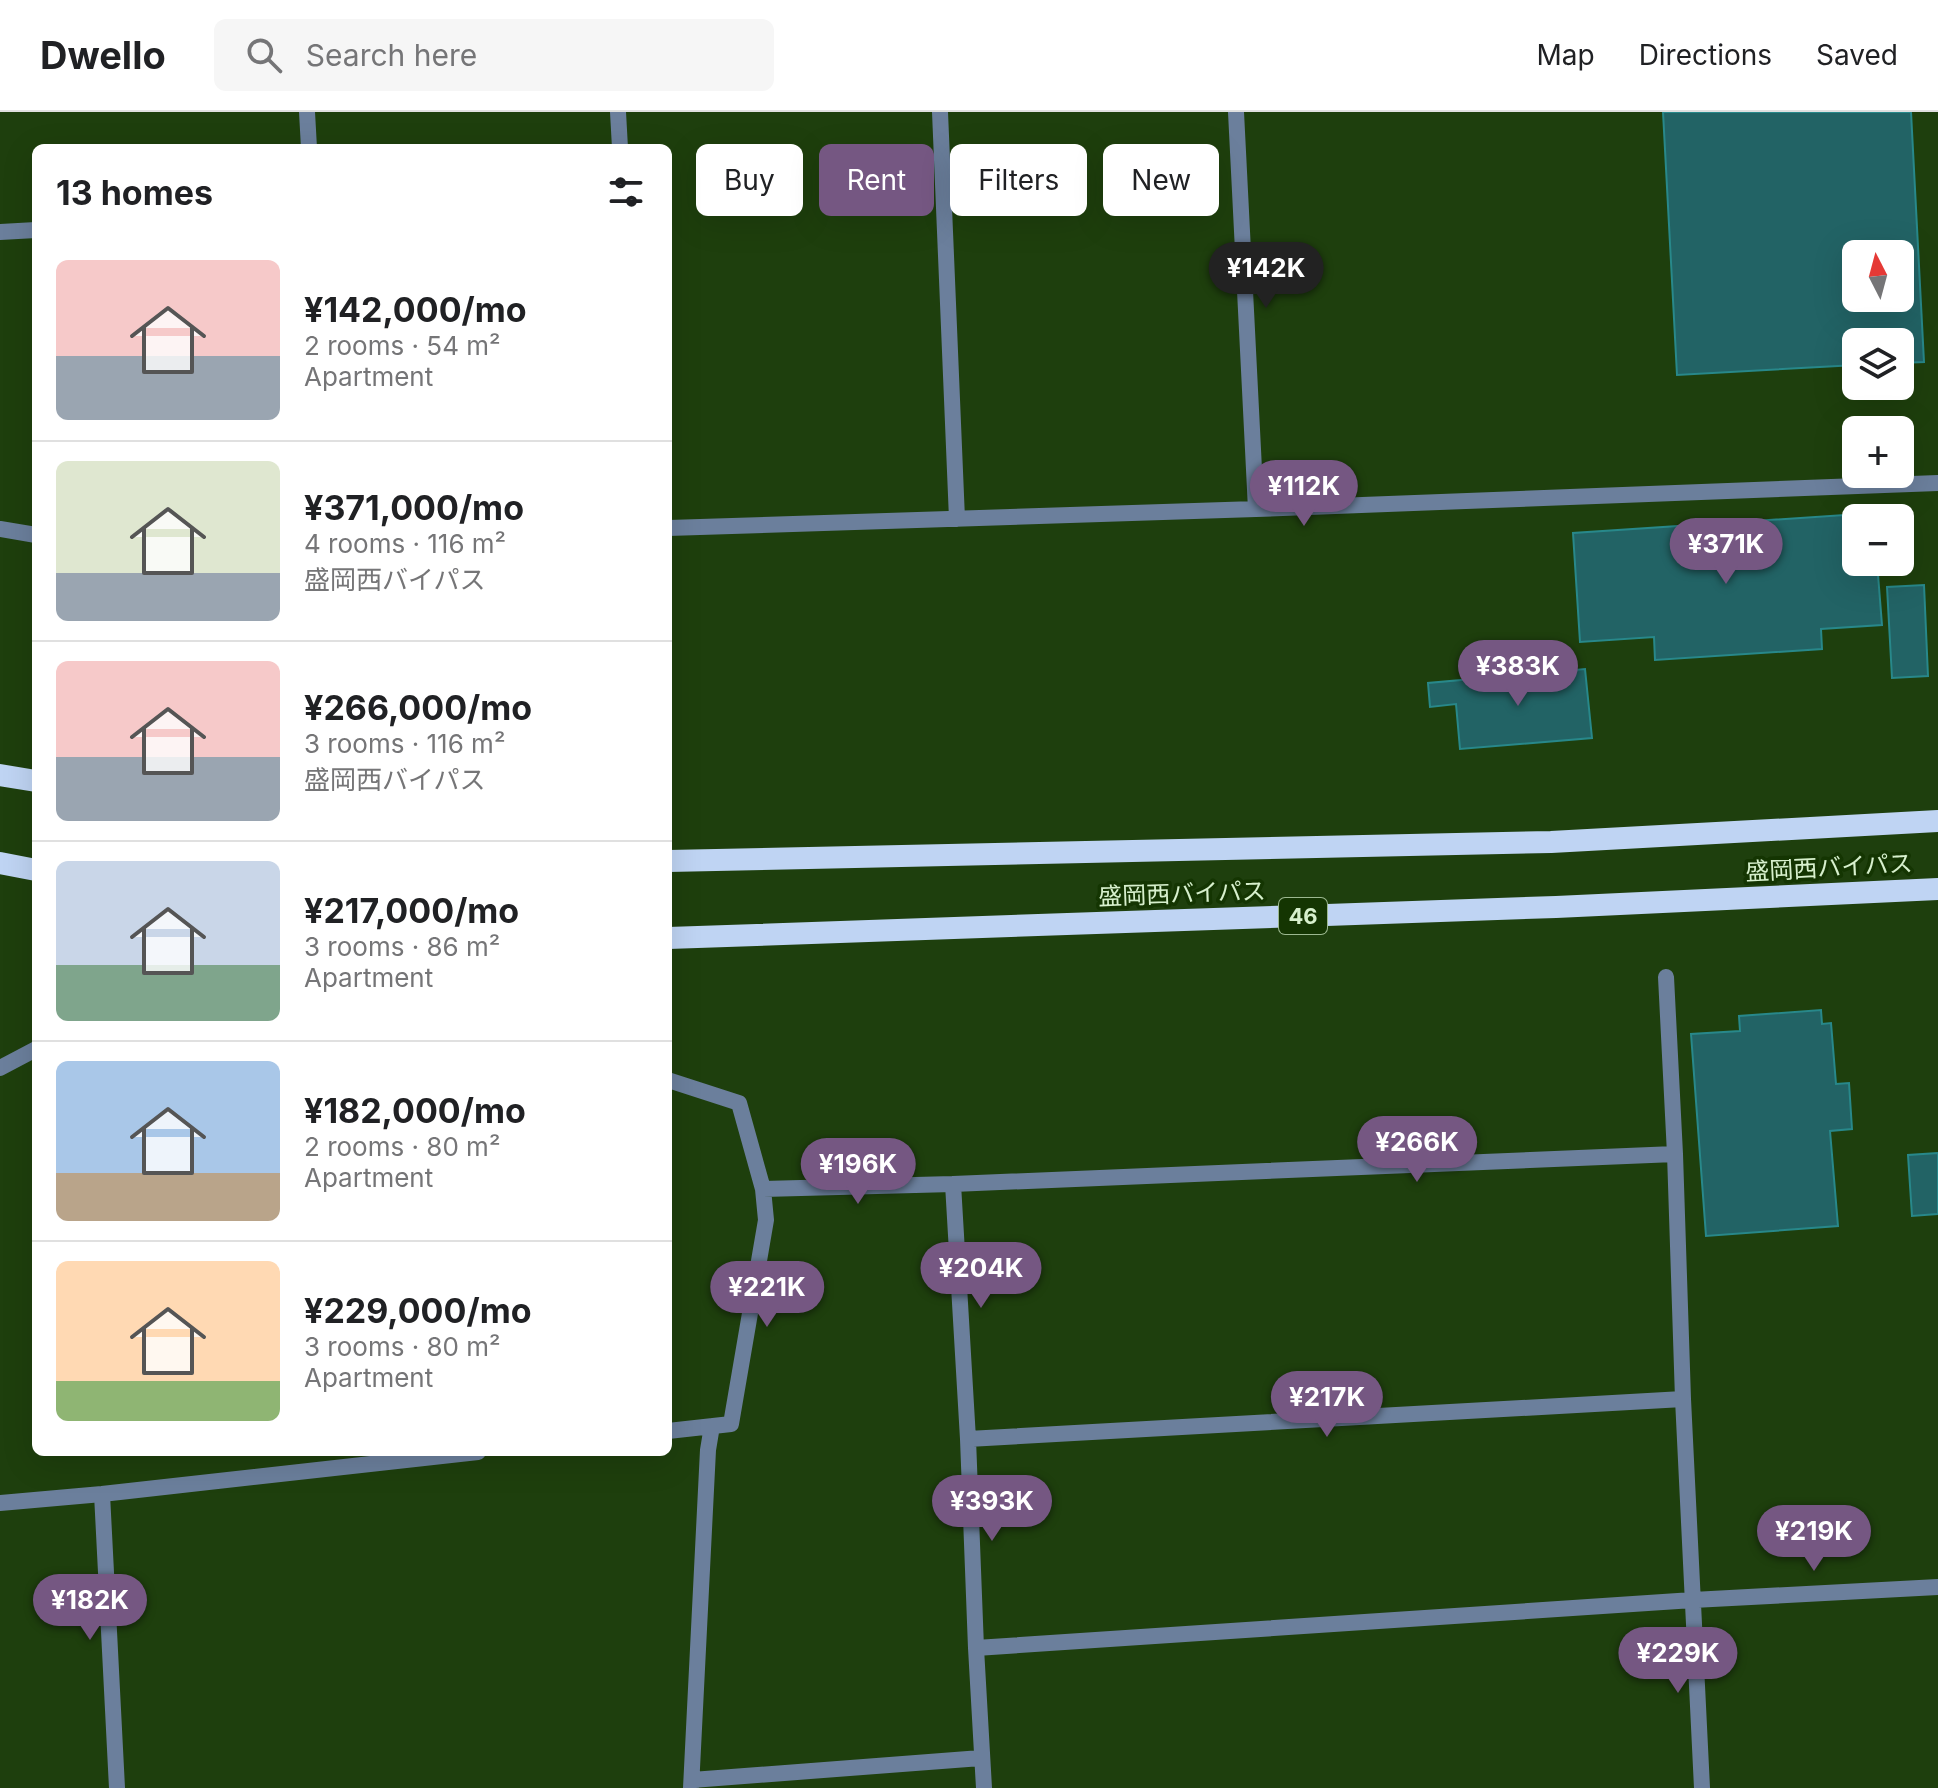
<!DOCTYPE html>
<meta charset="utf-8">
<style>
:root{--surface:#fff;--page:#f6f6f6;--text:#202124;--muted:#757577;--line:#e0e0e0;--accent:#755782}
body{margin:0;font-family:Inter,"Noto Sans JP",sans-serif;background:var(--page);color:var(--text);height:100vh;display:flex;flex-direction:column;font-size:30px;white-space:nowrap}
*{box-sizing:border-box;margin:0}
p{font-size:26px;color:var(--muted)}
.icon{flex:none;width:44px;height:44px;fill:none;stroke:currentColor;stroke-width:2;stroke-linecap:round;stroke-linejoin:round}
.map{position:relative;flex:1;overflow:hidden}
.panel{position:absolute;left:32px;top:32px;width:640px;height:1312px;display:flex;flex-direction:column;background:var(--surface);border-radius:12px;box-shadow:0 8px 32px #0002}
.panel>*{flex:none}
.guide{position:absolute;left:696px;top:32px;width:760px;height:72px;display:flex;gap:16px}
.needle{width:52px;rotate:354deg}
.buttons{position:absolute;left:1842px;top:128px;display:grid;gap:16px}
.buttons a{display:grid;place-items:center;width:72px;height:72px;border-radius:12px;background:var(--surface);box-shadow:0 8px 32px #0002;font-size:40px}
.price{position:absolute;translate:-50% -68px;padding:0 18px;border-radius:28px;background:var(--accent);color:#fff;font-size:26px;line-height:52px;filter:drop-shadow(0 2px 4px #0008)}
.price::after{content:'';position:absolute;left:50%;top:48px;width:24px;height:18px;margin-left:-12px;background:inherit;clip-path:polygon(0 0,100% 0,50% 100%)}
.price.selected{background:#222;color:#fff}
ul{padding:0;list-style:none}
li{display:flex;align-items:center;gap:24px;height:200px;padding:0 24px}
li+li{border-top:2px solid var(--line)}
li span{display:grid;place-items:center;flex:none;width:224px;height:160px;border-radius:12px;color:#555}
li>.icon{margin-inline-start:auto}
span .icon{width:96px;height:96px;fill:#fffc;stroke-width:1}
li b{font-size:34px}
h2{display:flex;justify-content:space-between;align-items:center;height:96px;padding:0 24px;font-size:34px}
.tag{padding:0 28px;border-radius:12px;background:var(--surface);box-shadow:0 8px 32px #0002;font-size:28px;line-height:72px}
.tag.selected{background:var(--accent);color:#fff}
header{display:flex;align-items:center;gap:48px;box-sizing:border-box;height:112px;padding:0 40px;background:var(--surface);border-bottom:2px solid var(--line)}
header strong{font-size:38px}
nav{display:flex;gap:44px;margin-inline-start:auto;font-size:28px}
.search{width:560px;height:72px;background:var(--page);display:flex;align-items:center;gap:20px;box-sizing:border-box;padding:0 28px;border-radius:12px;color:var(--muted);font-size:30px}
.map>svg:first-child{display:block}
.building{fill:#226365;stroke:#28888a;stroke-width:2;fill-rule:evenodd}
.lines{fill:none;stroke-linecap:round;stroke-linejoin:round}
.minor{stroke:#6b7f9c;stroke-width:16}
.tertiary{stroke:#6b7f9c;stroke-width:16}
.trunk{stroke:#bfd4f3;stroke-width:22}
.labels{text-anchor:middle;stroke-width:7;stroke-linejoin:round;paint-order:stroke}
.shield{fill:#143502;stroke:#9cb890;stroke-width:2}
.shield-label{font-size:22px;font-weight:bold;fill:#d7f0cd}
.street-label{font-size:24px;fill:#d7f0cd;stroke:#143502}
</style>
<header>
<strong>Dwello</strong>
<div class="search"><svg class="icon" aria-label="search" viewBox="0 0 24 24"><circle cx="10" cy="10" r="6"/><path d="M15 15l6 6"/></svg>Search here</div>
<nav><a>Map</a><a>Directions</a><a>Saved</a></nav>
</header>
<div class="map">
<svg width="1938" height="1676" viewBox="0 0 1938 1676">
<rect width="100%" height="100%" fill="#1e3f0d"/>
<path class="building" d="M1663 0H1911L1924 250 1900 251V230H1856V253L1677 263ZM1856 142H1900V186H1856Z
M1874 401V406H1856V450H1877L1882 513 1821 517 1822 537 1655 548 1654 525 1580 530 1573 421Z
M1924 473 1928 564 1892 566 1887 475Z
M1585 557 1592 626 1460 637 1456 592 1430 595 1428 571Z
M1821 898 1822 912 1831 911 1836 972 1849 971 1852 1017 1830 1019 1838 1114 1706 1124 1691 922 1740 919 1739 904Z
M1938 1041V1102L1912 1104 1908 1043Z"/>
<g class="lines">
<path class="minor" d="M307 0 309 36
M940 0 957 407
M1236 0 1256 397
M0 120 36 118
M668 416 1256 397 1938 371
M0 417 36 423
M1666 865 1675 1042
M668 968 739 991 763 1077 766 1108 731 1312 668 1319
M953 1072 968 1327 976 1536 984 1676
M763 1077 953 1072 1675 1042 1683 1287 1702 1676
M968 1327 1683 1287
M102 1382 117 1676
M0 1391 102 1382 478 1340
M976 1536 1693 1488 1938 1475
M692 1668 981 1646
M691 1676 708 1338 712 1314"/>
<path class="tertiary" d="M618 0 620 36
M0 956 36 937"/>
<path class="trunk" d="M0 663 36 669
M668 749 1551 730 1938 709
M0 751 36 758
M668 826 1556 795 1938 777"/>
</g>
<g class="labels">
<rect class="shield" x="1279" y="786" width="48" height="36" rx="6"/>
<g class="shield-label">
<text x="1303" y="812">46</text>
</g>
<g class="street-label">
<text transform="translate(1829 756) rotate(-3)" y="8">盛岡西バイパス</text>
<text transform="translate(1182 782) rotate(-2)" y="8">盛岡西バイパス</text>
</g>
</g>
</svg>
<div class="buttons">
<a><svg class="needle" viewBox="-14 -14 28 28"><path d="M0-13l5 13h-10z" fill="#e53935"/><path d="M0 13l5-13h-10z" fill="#757577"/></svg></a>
<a><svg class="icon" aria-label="layers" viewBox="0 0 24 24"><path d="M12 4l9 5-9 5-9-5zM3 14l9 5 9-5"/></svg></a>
<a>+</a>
<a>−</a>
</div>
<b class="price selected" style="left:1266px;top:198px">¥142K</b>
<b class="price" style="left:1304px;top:416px">¥112K</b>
<b class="price" style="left:1726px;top:474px">¥371K</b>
<b class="price" style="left:1518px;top:596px">¥383K</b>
<b class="price" style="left:1417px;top:1072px">¥266K</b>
<b class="price" style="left:858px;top:1094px">¥196K</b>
<b class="price" style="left:981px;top:1198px">¥204K</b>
<b class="price" style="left:767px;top:1217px">¥221K</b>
<b class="price" style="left:1327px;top:1327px">¥217K</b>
<b class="price" style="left:992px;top:1431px">¥393K</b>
<b class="price" style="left:1814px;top:1461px">¥219K</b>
<b class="price" style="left:90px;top:1530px">¥182K</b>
<b class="price" style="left:1678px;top:1583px">¥229K</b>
<div class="guide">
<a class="tag">Buy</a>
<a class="tag selected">Rent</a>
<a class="tag">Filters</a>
<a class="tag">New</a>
</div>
<section class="panel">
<h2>13 homes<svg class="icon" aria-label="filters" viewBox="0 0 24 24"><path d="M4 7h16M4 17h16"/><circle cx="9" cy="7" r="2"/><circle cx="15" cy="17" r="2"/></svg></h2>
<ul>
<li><span style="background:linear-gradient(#f6c9c9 60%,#9aa5b1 0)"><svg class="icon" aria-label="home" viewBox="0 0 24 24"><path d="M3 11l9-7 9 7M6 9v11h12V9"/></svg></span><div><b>¥142,000/mo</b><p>2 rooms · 54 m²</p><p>Apartment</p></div></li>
<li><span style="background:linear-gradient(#dfe7d0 70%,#9aa5b1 0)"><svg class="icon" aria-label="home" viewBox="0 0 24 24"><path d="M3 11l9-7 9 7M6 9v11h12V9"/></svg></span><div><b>¥371,000/mo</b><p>4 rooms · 116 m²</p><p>盛岡西バイパス</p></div></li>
<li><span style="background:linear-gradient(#f6c9c9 60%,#9aa5b1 0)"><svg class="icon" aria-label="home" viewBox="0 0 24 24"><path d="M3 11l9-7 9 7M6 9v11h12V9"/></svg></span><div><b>¥266,000/mo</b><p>3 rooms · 116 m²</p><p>盛岡西バイパス</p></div></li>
<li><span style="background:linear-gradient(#c9d6e8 65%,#7fa58c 0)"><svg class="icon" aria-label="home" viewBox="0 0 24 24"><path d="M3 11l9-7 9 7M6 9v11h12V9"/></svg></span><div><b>¥217,000/mo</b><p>3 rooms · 86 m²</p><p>Apartment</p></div></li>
<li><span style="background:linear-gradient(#a9c7e8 70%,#b9a48a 0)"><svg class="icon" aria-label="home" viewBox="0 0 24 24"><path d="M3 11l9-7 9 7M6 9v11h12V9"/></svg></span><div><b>¥182,000/mo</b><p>2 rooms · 80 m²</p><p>Apartment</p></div></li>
<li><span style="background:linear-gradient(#ffd9b3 75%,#8fb573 0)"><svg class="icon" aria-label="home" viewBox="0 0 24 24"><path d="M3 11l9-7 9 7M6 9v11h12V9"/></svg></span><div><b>¥229,000/mo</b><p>3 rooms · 80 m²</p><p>Apartment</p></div></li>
</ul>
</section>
</div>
